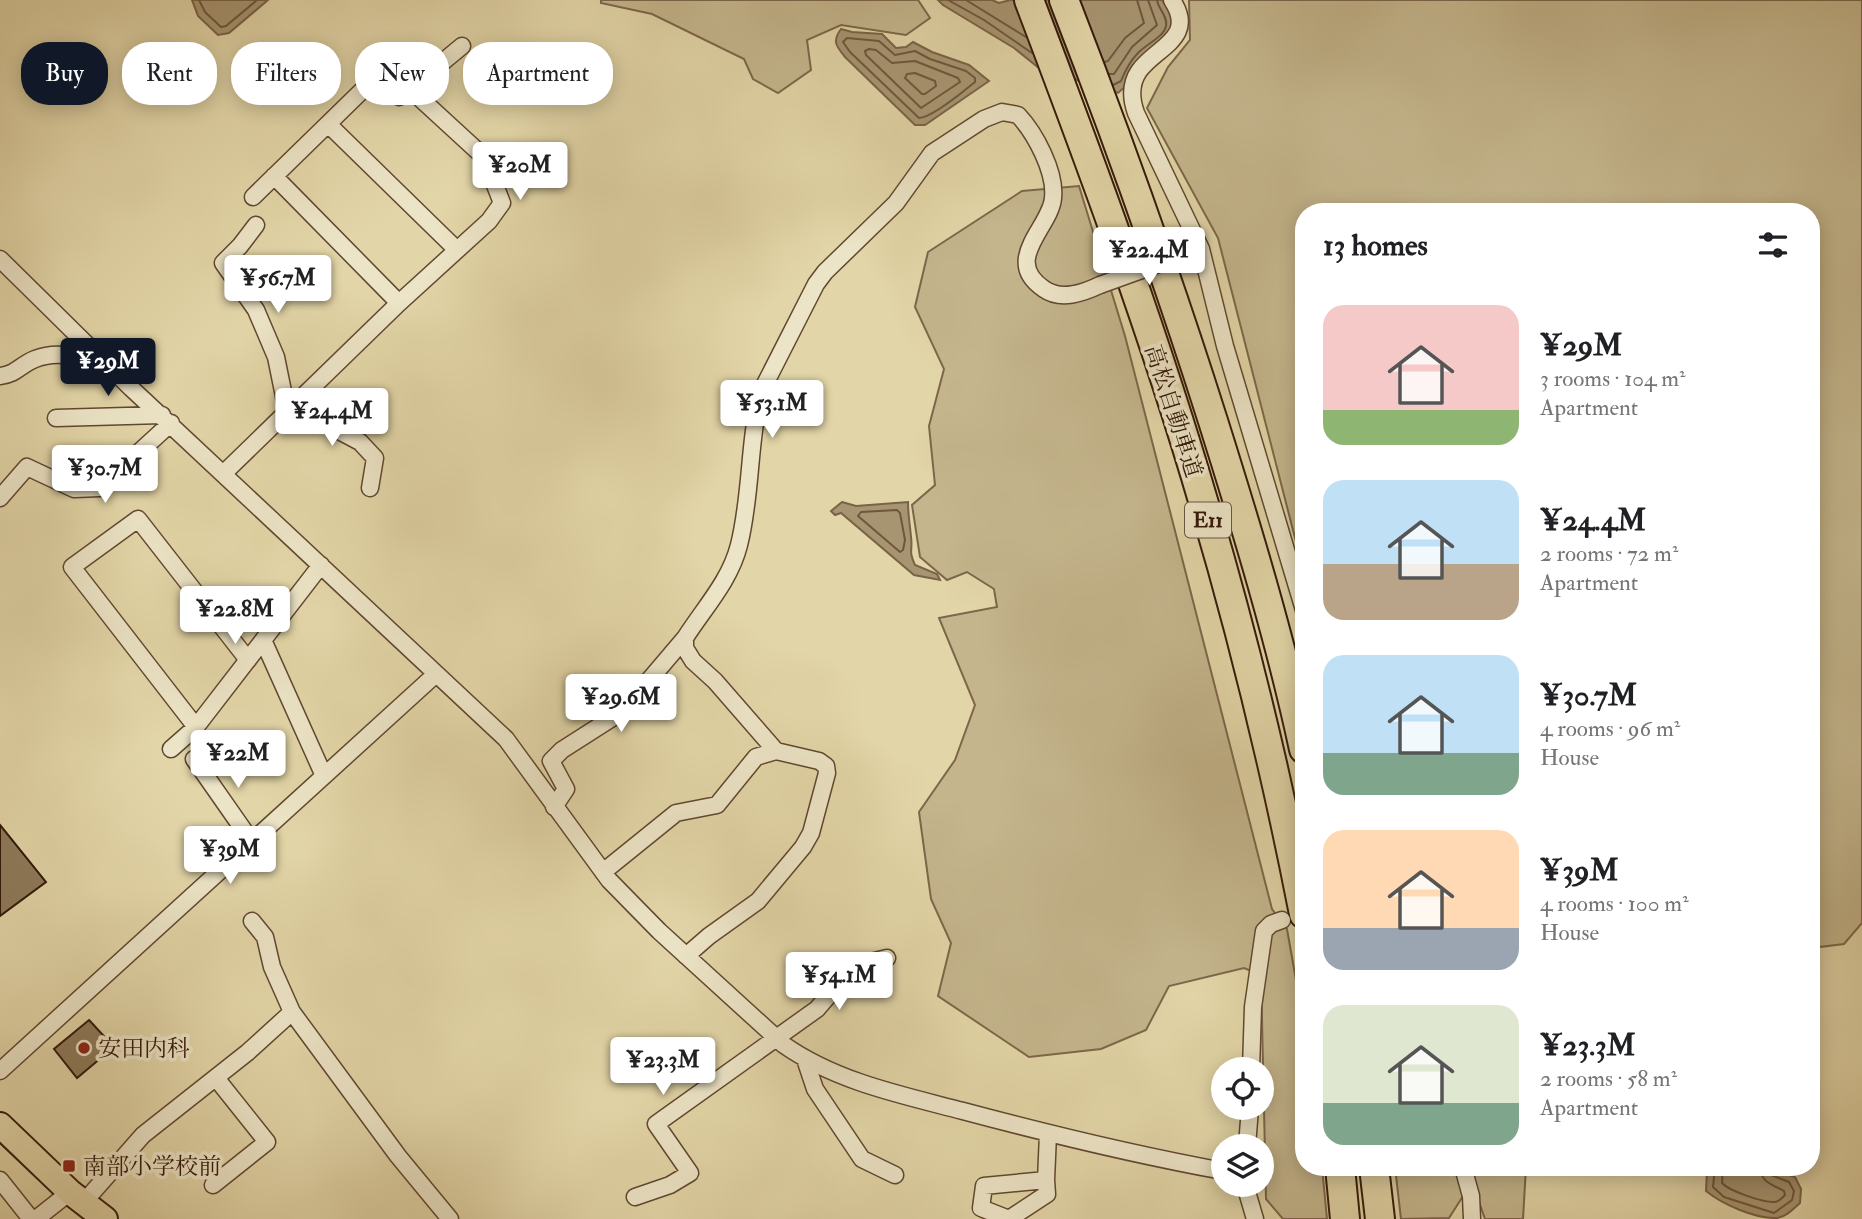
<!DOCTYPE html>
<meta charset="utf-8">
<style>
:root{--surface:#fff;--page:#f6f6f6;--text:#202124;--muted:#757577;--accent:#111827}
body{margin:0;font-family:"IM FELL Double Pica","Noto Serif JP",serif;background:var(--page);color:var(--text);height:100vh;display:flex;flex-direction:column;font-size:26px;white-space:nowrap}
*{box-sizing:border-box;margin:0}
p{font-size:23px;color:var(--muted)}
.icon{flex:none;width:38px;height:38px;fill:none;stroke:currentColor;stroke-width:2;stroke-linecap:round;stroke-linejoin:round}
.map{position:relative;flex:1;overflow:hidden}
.panel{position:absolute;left:1295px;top:203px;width:525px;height:973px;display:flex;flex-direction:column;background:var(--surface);border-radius:28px;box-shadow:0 4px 18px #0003}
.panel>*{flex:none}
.top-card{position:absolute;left:21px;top:42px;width:665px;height:63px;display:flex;gap:14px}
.fabs{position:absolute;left:1211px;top:1057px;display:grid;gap:14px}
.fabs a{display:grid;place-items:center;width:63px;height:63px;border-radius:50%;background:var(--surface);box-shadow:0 4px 18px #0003;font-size:35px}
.price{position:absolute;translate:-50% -60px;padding:0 16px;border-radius:7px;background:#fff;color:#222;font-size:23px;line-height:46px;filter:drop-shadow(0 2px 4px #0008)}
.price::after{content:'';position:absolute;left:50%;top:42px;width:21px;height:16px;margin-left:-10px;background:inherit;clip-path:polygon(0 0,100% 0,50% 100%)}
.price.current{background:var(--accent);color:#fff}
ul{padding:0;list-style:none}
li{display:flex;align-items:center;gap:21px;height:175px;padding:0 28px}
li span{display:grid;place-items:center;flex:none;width:196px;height:140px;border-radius:21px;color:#555}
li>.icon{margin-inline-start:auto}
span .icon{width:84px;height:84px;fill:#fffc;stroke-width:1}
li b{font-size:30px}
h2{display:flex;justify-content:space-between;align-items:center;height:84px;padding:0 28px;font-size:30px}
.chip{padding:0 24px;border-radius:28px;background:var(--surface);box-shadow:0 4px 18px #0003;font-size:24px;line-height:63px}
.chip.current{background:var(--accent);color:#fff}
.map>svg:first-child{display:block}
.green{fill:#c4b58c;stroke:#7c674a;stroke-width:2}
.water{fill:#a79571;stroke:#796347;stroke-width:2}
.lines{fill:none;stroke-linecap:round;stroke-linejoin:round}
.shore{stroke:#6e573d;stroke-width:2}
.building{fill:#8e7b5b;stroke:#341909;stroke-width:2}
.street-casing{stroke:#604830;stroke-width:19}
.primary-casing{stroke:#341909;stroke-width:28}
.highway-casing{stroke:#341909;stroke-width:32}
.street{stroke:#ece4c6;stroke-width:16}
.primary{stroke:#e2d5a7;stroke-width:24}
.highway{stroke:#e2d5a7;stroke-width:28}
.street-bridge-casing{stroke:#604830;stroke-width:19;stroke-linecap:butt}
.street-bridge{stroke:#ece4c6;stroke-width:16}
.poi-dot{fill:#8f2418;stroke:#ece4c6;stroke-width:2.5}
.labels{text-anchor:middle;stroke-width:7;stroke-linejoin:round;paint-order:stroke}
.shield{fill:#ece4c6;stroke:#6b5642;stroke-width:2}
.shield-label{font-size:21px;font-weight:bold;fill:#341909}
.street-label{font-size:23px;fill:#341909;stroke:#ece4c6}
.poi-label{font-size:23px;fill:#341909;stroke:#ece4c6;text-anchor:start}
</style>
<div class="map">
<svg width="1862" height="1219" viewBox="0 0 1862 1219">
<rect width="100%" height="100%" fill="#e2d5a7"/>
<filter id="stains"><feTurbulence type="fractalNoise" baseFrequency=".00286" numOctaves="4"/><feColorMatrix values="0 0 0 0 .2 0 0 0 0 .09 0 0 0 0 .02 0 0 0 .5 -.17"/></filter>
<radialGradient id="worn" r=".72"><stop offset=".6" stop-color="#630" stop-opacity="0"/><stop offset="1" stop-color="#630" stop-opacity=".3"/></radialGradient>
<path class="green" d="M601 0H918L930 18 906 35 841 25 807 40 811 70 778 93 753 79 744 59 652 14 601 3Z
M1189 0H1862V923L1844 944 1811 948V212H1304V573L1218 238 1147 108 1168 67 1190 40Z
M1079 186 1125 336 1272 909 1287 929 1304 1025V1167H1322L1327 1219H1283L1266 1199 1261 975 1244 968 1169 986 1146 1030 1101 1049 1029 1057 938 996 951 943 931 899 919 812 955 760 975 705 939 618 997 607 994 589 967 572 947 580 920 557 912 505 935 485 929 426 944 369 915 307 928 252 1022 191Z
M1395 1167H1526L1523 1219H1485L1472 1182 1449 1218 1401 1219Z"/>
<path class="water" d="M192 0H268L229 33 218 35 198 16Z
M938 0H992L999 3 1010 0H1162L1172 14 1174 28 1127 85 1118 93 1039 68 1014 48 943 5Z
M841 29 852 32 882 34 896 48 906 47 913 42 932 52 969 65 989 81 925 125H915L845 57C836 46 832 41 841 29Z
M842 502 856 506 908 502C908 515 910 525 911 537 913 551 908 550 915 565L937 574 940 580 914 575 841 513 835 515 831 511Z
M1710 1167H1766L1795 1177 1801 1189 1800 1203C1793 1209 1786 1217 1777 1218 1755 1219 1722 1204 1706 1191L1707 1171Z"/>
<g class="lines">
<path class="shore" d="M199 0 205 12 221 27 226 26 257 0
M948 0 984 20 1032 53
M966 0 1026 37
M847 38 879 41 895 55 915 51 930 59 966 71 975 78V82C964 91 932 118 919 118L850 52 843 42Z
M869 49 876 50 892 63 915 61 958 78 960 82 921 108 866 55 865 51Z
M1104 62 1108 61 1125 38 1144 23 1137 0
M915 73 935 81 936 86 925 94H922L905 78 907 74Z
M1109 74H1114L1132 47 1157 25 1148 0
M1113 85 1121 81C1125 71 1130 61 1138 53 1146 44 1164 37 1166 26 1168 16 1158 9 1157 0
M897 510 900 513 905 540 903 550 900 552 858 516 861 512Z
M1715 1167 1713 1187 1724 1197 1774 1213 1792 1200 1794 1191 1789 1182 1771 1175 1769 1167
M1723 1167 1722 1183C1729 1191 1764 1203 1775 1202 1780 1201 1782 1198 1785 1195L1784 1191C1772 1184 1761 1183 1760 1167"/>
</g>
<path class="building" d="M0 825 46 882 0 916Z
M89 1020 114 1047 77 1078 54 1049Z"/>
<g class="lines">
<defs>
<path id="street" d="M1172 0C1197 38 1156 47 1139 71 1130 84 1131 99 1136 113L1201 249 1225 346 1304 610
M410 89 462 46
M328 124 457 250
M274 176 399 303
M256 225 240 246 223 263 256 310 276 357 287 411 305 413 360 442 375 458 370 488
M0 259 131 388 506 739 609 880 659 931 784 1045C837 1082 902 1095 963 1111 1049 1134 1136 1155 1223 1171
M0 376C17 374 20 365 35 359 58 350 87 356 104 372
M56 418 162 415
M224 473 399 303 489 221 502 203 484 157 410 89 399 97 377 76 253 197
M0 498 27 467 74 489 100 488 171 423
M263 640 324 776
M196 727 72 567 138 519 248 660
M171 749 196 727 321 565
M194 759 252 842
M554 807 566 789 551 761 562 750 623 711 685 638
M603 872 676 813 717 805 756 757 776 751
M252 921 265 937 272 967 292 1012 398 1156 450 1219
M686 956 709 936 758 901 803 847 811 833 827 773 826 766 819 761 776 751 715 681 693 661 685 648V638C704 608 730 581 739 545 752 494 748 440 762 390L816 284 825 272 896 203 932 153 984 119 1002 112 1018 115C1035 133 1056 172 1053 198 1051 227 1001 260 1044 289 1061 301 1083 293 1100 285
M805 1059 815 1089 862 1159 895 1175
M1251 1069 1253 1007 1264 931 1271 924 1282 920
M0 1071 436 674
M1247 1146 1250 1108
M1463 1167 1471 1196 1472 1219
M0 1180 31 1219
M1046 1180 1047 1194 1009 1219 981 1208 984 1186 1046 1180 1048 1134
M213 1185 267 1142 216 1078
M1245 1185 1255 1219
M635 1197 670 1185 690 1173 656 1124 817 1009 847 974 863 964 887 958
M84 1202 143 1135 248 1052 292 1012
M36 1219 70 1192"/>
<path id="primary" d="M0 1125 70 1192 105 1219"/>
<path id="highway" d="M1029 0C1092 166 1154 333 1204 504 1244 639 1277 776 1304 914
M1064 0C1118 139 1168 279 1213 421 1247 529 1280 638 1304 749
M1340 1167 1345 1219
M1374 1167 1380 1219"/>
</defs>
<use href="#street" class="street-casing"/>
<use href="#primary" class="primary-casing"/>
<use href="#highway" class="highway-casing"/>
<use href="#street" class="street"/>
<use href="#primary" class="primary"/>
<use href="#highway" class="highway"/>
<defs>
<path id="street-bridge" d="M1100 285 1186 254"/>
</defs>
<use href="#street-bridge" class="street-bridge-casing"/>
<use href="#street-bridge" class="street-bridge"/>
</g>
<g class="poi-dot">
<circle cx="84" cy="1048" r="7"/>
<rect x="62" y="1159" width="14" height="14" rx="3.5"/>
</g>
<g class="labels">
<rect class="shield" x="1185" y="502.5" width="46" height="35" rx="5"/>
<g class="shield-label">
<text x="1208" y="527">E11</text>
</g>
<g class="street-label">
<text transform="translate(1174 411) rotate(72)" y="8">高松自動車道</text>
</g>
<g class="poi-label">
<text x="98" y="1056">安田内科</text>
<text x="83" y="1174">南部小学校前</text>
</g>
</g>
<rect width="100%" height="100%" filter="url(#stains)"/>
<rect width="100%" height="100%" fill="url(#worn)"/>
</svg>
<div class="fabs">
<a><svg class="icon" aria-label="locate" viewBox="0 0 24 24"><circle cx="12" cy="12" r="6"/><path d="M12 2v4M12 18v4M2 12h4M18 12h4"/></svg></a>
<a><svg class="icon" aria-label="layers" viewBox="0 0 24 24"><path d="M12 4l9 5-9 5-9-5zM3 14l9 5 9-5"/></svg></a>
</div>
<b class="price" style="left:520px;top:202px">¥20M</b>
<b class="price" style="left:1149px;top:287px">¥22.4M</b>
<b class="price" style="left:278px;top:315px">¥56.7M</b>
<b class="price current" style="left:108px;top:398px">¥29M</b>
<b class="price" style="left:772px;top:440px">¥53.1M</b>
<b class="price" style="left:332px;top:448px">¥24.4M</b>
<b class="price" style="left:105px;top:505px">¥30.7M</b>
<b class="price" style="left:235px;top:646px">¥22.8M</b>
<b class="price" style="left:621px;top:734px">¥29.6M</b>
<b class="price" style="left:238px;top:790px">¥22M</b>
<b class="price" style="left:230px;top:886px">¥39M</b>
<b class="price" style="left:839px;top:1012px">¥54.1M</b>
<b class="price" style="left:663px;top:1097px">¥23.3M</b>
<div class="top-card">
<a class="chip current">Buy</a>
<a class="chip">Rent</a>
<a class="chip">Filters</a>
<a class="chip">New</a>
<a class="chip">Apartment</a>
</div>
<section class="panel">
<h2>13 homes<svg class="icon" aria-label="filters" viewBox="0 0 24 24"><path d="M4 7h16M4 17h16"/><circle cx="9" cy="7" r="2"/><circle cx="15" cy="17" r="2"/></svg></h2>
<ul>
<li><span style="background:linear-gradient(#f6c9c9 75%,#8fb573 0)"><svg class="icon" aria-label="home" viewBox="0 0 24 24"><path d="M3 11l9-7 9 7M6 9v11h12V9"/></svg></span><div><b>¥29M</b><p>3 rooms · 104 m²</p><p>Apartment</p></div></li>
<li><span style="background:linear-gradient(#bfe0f5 60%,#b9a48a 0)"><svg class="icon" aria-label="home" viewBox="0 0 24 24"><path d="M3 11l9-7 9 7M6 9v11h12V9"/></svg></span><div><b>¥24.4M</b><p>2 rooms · 72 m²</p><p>Apartment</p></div></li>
<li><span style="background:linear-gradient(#bfe0f5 70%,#7fa58c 0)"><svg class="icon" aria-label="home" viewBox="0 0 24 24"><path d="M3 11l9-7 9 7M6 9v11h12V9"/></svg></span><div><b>¥30.7M</b><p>4 rooms · 96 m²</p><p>House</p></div></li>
<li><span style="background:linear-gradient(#ffd9b3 70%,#9aa5b1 0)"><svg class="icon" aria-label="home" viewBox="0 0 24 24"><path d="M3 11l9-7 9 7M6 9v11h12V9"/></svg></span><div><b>¥39M</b><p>4 rooms · 100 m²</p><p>House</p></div></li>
<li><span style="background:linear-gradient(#dfe7d0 70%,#7fa58c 0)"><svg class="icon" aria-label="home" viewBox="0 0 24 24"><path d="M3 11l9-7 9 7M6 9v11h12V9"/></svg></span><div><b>¥23.3M</b><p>2 rooms · 58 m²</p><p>Apartment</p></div></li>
</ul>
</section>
</div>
